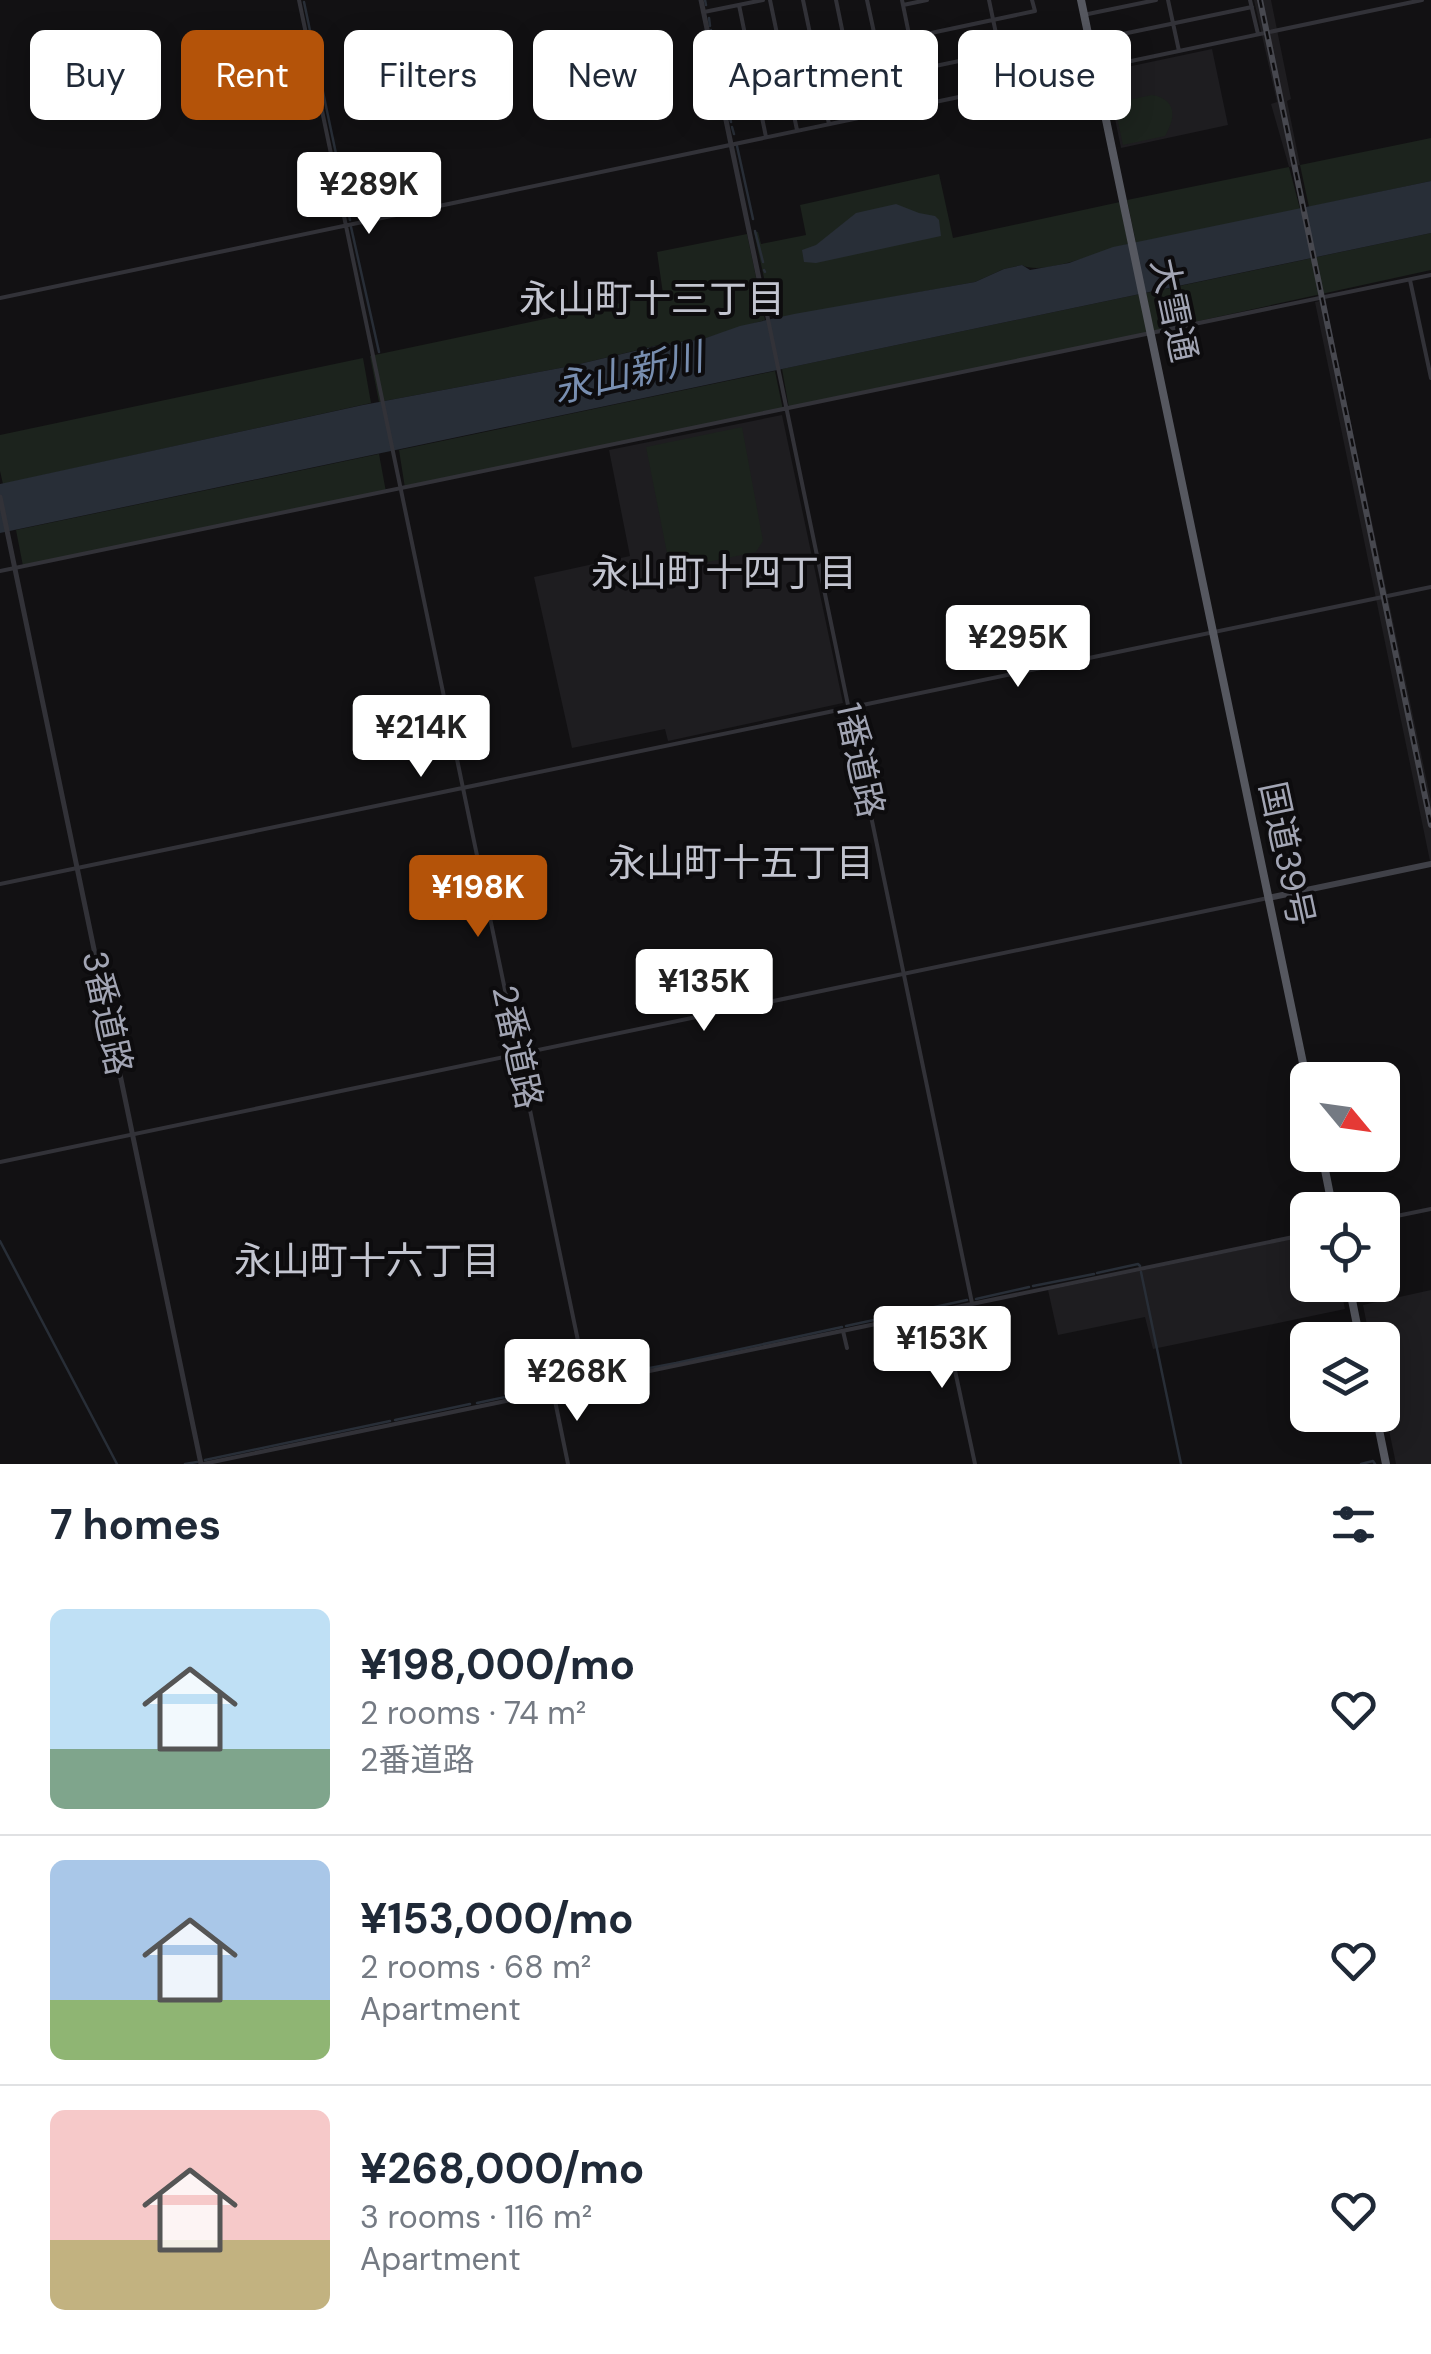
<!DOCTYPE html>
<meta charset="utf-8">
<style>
:root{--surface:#fff;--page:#f2f2f3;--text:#1f2937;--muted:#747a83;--line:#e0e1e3;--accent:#b45309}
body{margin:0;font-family:"DM Sans","Noto Sans JP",sans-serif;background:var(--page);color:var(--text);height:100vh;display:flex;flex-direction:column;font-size:38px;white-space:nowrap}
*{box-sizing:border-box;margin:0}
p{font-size:32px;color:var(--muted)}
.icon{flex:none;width:55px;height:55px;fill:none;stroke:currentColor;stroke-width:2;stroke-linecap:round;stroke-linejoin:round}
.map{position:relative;height:1464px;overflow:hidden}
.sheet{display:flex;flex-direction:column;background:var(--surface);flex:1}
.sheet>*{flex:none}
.banner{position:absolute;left:30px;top:30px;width:1372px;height:90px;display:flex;gap:20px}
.needle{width:65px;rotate:119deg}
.buttons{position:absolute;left:1290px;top:1062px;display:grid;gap:20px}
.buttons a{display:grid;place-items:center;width:110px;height:110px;border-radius:15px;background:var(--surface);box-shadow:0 5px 25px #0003;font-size:50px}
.price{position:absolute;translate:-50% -85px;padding:0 22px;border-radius:10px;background:#fff;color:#222;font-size:32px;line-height:65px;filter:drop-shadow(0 2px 5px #0008)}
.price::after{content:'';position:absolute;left:50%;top:60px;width:30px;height:22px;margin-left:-15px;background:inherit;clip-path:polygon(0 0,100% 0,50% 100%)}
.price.active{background:var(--accent);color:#fff}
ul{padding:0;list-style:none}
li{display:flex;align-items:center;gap:30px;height:250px;padding:0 50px}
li+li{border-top:2px solid var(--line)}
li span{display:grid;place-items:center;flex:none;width:280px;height:200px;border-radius:15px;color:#555}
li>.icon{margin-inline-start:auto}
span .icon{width:120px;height:120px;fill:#fffc;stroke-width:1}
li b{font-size:42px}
h2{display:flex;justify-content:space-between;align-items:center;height:120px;padding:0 50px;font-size:42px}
.chip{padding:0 35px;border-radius:15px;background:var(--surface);box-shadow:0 5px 25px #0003;font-size:35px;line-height:90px}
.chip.active{background:var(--accent);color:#fff}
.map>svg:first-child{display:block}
.built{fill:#1e1d20}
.green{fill:#1c231d}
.water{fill:#282e37}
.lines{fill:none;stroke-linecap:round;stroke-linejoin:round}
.stream{stroke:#282e37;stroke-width:2.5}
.minor{stroke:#323238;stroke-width:4}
.tertiary{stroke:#323238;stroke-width:5}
.secondary{stroke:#404148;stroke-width:6}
.trunk{stroke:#565860;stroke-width:8}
.rail-casing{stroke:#47484f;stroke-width:6}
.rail{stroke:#0d0c0e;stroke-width:2.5;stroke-dasharray:8;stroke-linecap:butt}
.labels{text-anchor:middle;stroke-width:8;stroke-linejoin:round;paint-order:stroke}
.street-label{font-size:35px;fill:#a2a5b4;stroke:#0d0c0e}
.neighbourhood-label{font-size:38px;fill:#c3c5d0;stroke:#0d0c0e}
.water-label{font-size:38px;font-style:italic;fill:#788eb0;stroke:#0d0c0e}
</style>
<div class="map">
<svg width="1431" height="1464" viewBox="0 0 1431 1464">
<rect width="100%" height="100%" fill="#121113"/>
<path class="built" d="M1254 0H1271L1291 99 1287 101 1300 165 1289 167 1271 104 1277 102Z
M1212 49 1228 125 1121 148 1106 75 1108 71Z
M1325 300 1431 801V866L1315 302Z
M782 415 843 703 668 741 665 729 572 748 534 577 630 556 609 450Z
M1307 1236 1308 1285H1340L1345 1309 1153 1349 1145 1317 1058 1335 1048 1290Z
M1431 1290V1464H1396L1383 1401 1382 1340H1370L1363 1305Z"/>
<path class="green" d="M1152 95C1177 99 1176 118 1165 136L1123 145 1114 103Z
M1431 138V181L1309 207 1300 165Z
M1289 167 1300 209 1136 243 1127 200Z
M939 174 953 238 1120 202 1128 244C1103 250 1043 277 1022 265L1004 269 975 282 773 319 754 232H758L761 244 806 235 800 205Z
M1431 233V270L1153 331 1146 293Z
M747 234 765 320 703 339 659 345 571 366 379 402 370 356 663 294 657 252Z
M1140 294 1147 333 789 408 782 369Z
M363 358 371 403 3 484 0 471V435Z
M775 371 783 410 405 488 399 450Z
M742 427 763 541 756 552 679 568 678 566 670 568 646 447Z
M379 454 386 492 23 566 16 530Z"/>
<path class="water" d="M1431 181V233L0 533V484L363 405 571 366 660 345 703 339 740 326 794 314 975 282 1004 269 1022 265 1030 270 1069 263 1113 247Z
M896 204 919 213 935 216 939 220 941 236 816 263 804 262 802 250 816 245 856 213Z"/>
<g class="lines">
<path class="stream" d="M705 0 706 5
M304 2 350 220
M709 18 710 26
M711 30 713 39
M714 43 716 54
M717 59 718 62
M719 67 720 72
M723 83 725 93
M726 98 728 105
M729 112 731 122
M732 127 734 134
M737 146 753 219
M351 227 379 352
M755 231 763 262
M764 270 765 272
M0 1241 117 1464
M1141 1272 1181 1464
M1097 1273 1138 1264 1140 1266
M1033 1286 1094 1274
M976 1299 1029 1287
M846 1326 967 1300
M592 1379 676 1363 842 1327
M477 1403 582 1381
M395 1420 470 1404
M205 1460 390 1421
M185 1464 197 1462
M1361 1464 1373 1461 1375 1464"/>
<path class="minor" d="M299 0 587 1384
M770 0 797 130
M803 0 829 124
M836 0 860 117
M867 0 891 111
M902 0 923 103
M989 0 1007 86
M1168 0 1179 51
M1250 0 1258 34
M739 5 766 137
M903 5 927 0
M704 12 763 0
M1088 14 1156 0
M1089 41 1252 7
M916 70 1050 42 1058 75
M718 78 1035 11 1032 0
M1410 280 1431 378
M0 298 1422 0
M764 300 972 1303
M0 571 1431 275
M0 884 1431 587
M0 1162 1268 898
M1382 1219 1431 1209
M942 1310 975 1464
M843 1331 847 1348
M553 1391 568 1464
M203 1464 1308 1234"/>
<path class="tertiary" d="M701 0 763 298
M0 497 201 1464"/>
<path class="secondary" d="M1268 898 1431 864"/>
<path class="trunk" d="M1081 0 1308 1087
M1322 1155 1333 1210
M1349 1285 1360 1340
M1376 1415 1386 1464"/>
<defs>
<path id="rail" d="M1260 0C1317 275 1375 550 1431 825"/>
</defs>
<use href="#rail" class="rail-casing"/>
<use href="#rail" class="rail"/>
</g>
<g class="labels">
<g class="street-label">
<text transform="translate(1174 310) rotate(78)" y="12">大雪通</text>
<text transform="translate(860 760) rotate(78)" y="12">1番道路</text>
<text transform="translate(1287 854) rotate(78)" y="12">国道39号</text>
<text transform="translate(107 1013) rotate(78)" y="12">3番道路</text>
<text transform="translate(517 1047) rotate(78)" y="12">2番道路</text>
</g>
<g class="neighbourhood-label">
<text x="652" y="312">永山町十三丁目</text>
<text x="724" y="586">永山町十四丁目</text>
<text x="741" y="876">永山町十五丁目</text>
<text x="367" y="1274">永山町十六丁目</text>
</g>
<g class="water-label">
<text transform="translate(628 373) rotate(-13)" y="13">永山新川</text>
</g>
</g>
</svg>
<div class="buttons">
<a><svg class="needle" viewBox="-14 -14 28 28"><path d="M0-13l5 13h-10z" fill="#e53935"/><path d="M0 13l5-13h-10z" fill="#747a83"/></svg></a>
<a><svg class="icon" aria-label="locate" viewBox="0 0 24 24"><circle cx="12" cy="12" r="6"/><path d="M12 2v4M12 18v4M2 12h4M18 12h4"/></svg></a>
<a><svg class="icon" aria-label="layers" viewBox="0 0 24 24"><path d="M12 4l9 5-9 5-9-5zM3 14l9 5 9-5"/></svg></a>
</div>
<b class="price" style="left:369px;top:237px">¥289K</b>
<b class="price" style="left:1018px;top:690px">¥295K</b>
<b class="price" style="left:421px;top:780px">¥214K</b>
<b class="price active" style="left:478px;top:940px">¥198K</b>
<b class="price" style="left:704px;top:1034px">¥135K</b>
<b class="price" style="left:942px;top:1391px">¥153K</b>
<b class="price" style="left:577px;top:1424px">¥268K</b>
<div class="banner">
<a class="chip">Buy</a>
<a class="chip active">Rent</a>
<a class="chip">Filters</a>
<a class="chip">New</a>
<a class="chip">Apartment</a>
<a class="chip">House</a>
</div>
</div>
<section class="sheet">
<h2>7 homes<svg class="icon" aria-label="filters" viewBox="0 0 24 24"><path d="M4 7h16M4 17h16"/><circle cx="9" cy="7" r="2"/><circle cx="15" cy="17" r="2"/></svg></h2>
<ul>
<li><span style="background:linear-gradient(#bfe0f5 70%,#7fa58c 0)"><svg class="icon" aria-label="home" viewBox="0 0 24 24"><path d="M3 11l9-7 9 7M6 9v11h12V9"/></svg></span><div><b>¥198,000/mo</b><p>2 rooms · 74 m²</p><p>2番道路</p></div><svg class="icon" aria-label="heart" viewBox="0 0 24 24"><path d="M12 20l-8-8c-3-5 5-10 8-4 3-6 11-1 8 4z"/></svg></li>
<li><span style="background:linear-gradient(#a9c7e8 70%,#8fb573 0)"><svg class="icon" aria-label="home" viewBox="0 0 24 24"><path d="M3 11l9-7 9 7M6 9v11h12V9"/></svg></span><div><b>¥153,000/mo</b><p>2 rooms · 68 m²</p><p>Apartment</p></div><svg class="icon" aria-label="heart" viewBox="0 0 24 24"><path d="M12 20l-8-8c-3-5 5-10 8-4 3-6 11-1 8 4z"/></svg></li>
<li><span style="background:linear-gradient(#f6c9c9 65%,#c2b280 0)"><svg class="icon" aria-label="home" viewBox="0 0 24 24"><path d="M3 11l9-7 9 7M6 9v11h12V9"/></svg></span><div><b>¥268,000/mo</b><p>3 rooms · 116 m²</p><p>Apartment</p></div><svg class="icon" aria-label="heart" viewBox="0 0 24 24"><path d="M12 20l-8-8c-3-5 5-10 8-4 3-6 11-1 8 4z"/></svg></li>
</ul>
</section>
